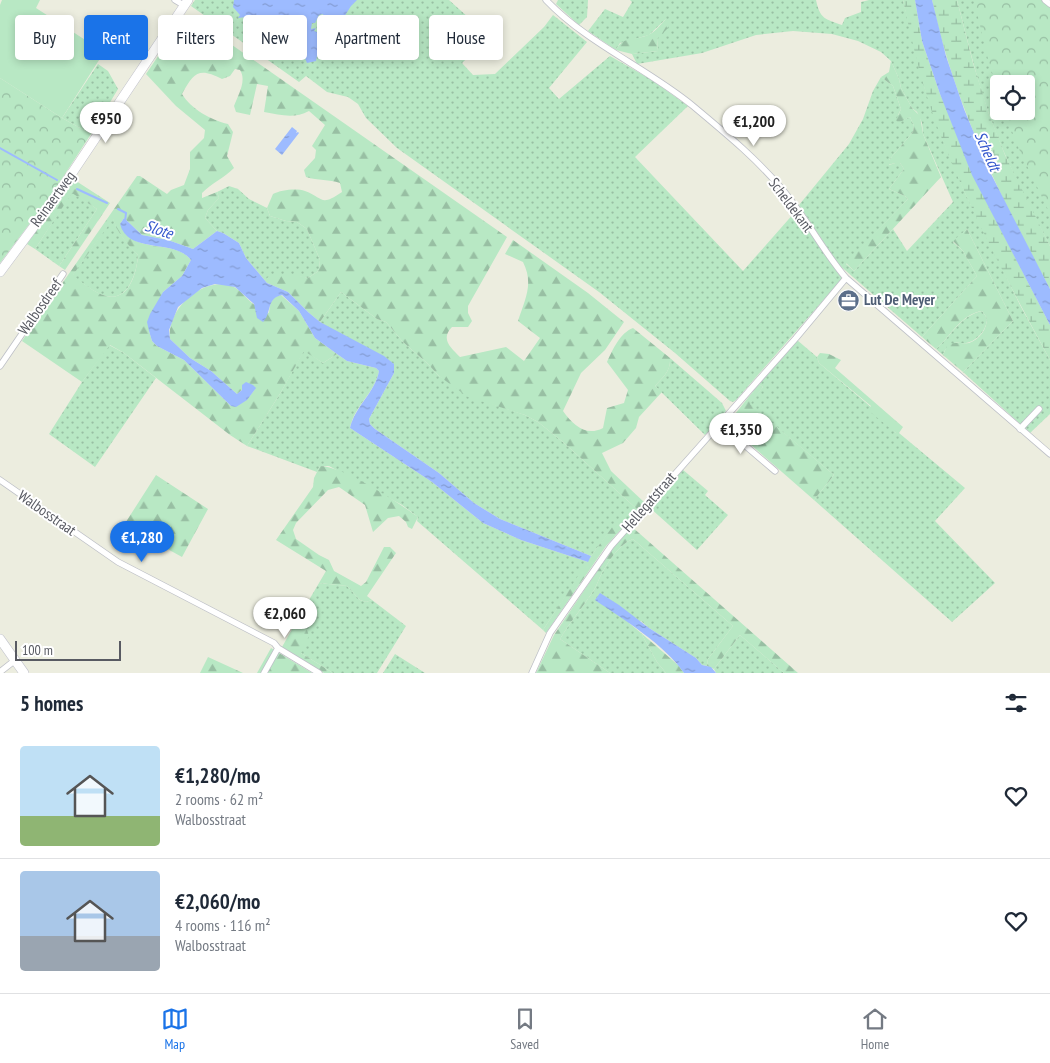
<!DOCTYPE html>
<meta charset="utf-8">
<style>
:root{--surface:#fff;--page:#f6f6f7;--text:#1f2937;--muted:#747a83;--line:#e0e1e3;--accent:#1a73e8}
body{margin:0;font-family:"PT Sans Narrow",sans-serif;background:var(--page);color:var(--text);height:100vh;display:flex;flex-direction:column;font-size:19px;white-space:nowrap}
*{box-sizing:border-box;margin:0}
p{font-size:16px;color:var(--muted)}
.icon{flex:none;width:28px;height:28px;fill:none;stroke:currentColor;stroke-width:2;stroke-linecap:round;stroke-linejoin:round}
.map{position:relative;height:673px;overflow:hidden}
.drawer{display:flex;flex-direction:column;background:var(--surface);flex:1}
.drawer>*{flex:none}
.guide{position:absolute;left:15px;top:15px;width:500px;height:45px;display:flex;gap:10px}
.tools{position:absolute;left:990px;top:75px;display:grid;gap:10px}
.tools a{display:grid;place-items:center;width:45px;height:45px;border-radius:5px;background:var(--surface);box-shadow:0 2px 8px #0003;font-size:25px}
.scale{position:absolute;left:15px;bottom:12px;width:106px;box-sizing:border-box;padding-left:5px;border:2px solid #585a62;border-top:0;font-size:14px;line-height:18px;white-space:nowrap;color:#585a62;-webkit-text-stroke:4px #fff;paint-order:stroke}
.price{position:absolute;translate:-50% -42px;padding:0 11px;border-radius:18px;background:#fff;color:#222;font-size:16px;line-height:32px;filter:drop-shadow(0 1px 2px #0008)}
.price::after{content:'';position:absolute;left:50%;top:30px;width:15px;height:11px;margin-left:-8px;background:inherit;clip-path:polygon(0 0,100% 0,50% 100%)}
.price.current{background:var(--accent);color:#fff}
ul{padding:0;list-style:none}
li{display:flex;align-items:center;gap:15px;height:125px;padding:0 20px}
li+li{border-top:1px solid var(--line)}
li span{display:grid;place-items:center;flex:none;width:140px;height:100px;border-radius:5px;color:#555}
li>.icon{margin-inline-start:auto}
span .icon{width:60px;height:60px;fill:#fffc;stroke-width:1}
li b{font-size:21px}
h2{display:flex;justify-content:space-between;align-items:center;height:60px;padding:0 20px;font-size:21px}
.chip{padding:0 18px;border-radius:5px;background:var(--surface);box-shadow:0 2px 8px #0003;font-size:18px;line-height:45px}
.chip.current{background:var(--accent);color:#fff}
.menu{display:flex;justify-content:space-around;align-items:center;height:70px;border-top:1px solid var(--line);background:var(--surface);font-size:14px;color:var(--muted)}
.menu a{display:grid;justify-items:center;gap:2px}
.menu .current{color:var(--accent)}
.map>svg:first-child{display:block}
.grass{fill:url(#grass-dots);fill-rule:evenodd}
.forest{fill:url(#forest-firs);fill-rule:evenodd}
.wetland{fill:url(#wetland-marsh)}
.park{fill:url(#park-crowns)}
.garden{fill:#b8e8c4}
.water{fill:url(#water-ripples)}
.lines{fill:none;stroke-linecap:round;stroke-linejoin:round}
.stream{stroke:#9dbbff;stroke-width:2}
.minor-casing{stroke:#bec0c7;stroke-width:7}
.secondary-casing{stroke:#c1c2cc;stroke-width:10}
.minor{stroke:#fff;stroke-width:5.5}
.secondary{stroke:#fff;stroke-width:9}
.labels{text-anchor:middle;stroke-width:4;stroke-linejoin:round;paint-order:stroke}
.street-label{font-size:15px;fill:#585a62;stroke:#fff}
.service-label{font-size:15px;font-weight:bold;fill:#4e5e75;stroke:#fff;text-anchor:start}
.water-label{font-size:16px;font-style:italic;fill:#3458cd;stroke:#fff}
</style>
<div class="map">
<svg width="1050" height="673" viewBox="0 0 1050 673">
<defs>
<pattern id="grass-dots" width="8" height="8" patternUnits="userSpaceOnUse" patternTransform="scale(1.25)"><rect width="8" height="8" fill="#b8e8c4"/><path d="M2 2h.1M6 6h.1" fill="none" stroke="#98bfa3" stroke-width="1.8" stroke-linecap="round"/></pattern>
<pattern id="forest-firs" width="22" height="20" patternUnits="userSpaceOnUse" patternTransform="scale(1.25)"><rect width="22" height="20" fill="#b8e8c4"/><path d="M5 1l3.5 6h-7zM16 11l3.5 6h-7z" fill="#98bfa3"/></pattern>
<pattern id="wetland-marsh" width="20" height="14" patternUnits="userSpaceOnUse" patternTransform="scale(1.25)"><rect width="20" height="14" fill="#b8e8c4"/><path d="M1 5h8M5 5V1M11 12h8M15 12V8" fill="none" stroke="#98bfa3"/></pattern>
<pattern id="park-crowns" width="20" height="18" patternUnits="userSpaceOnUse" patternTransform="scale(1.25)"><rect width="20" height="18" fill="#b8e8c4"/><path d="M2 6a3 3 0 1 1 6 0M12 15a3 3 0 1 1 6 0" fill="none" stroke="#98bfa3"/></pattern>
<pattern id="water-ripples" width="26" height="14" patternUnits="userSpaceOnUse" patternTransform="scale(1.25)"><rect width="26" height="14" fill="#9dbbff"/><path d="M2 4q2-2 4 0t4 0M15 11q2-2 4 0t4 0" fill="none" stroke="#839bd2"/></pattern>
</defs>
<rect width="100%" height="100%" fill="#eceddf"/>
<path class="grass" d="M195 0H449L490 37 462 63 473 75 495 74 544 27 553 15 587 42 549 88 559 99 610 56 652 80 688 106 635 157 743 271 795 212 841 276V280L736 400 733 402 730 401 675 353 599 292 397 148 366 118 358 104 348 97 327 92 306 76 299 82 191 6Z
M558 0H588L587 17 579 25 556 4Z
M630 0H816C820 19 825 19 842 25L845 18 861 12V2L869 0H903L925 89 942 138 966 195 1020 305 1050 360V414L1030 433 963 372 1013 321 967 229 953 242 963 251 977 276 922 337 838 264 799 205 849 144 863 119 873 91 881 77 893 86 901 109 898 115 903 120 910 117 914 126 913 132 889 160V165L895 163H900L904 169 889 189 905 196 908 199 846 264 854 271 893 229 907 251 953 202 923 134 922 123 917 112 912 108 901 88 899 79 891 61 881 52 858 41 832 34 793 31 756 35 702 53 637 64 632 54 658 51 657 39 666 19 649 35 620 43 616 50 588 31 605 9 623 17 632 2Z
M957 0H1040L1050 76V246C1028 203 1005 160 989 114 976 77 967 38 957 0ZM999 84H1026V111H999Z
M98 64 108 71 118 89 91 134 62 118Z
M229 186 238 189 249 199 267 208 270 216 286 221 297 222 307 229 320 260 319 269 317 272 308 278 297 276 267 278V283L246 258 239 243 223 233 217 231 205 218 208 210 219 198 217 192Z
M72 192 97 209 59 266 35 249Z
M113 218C118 234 127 243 138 255 137 271 129 302 106 296 94 293 82 282 72 276Z
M341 292 377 319 386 322 403 342 427 363 439 376 486 402 525 415 538 422 563 442 638 510 623 527 616 523 591 556 500 519 474 503 439 473 375 429 370 424 369 419 394 373 320 322Z
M982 311 987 318C987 329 978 341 966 343 962 344 958 342 955 343 951 345 948 348 945 350L943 355 936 349C951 336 961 315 982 311Z
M797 340 817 357 819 363 871 407 896 433H899L965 488 935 521 995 583 952 622 814 500 834 475 749 404 763 387 759 384Z
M109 345 124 353 156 378 95 467 49 434 82 382Z
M304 350 323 363 337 354 347 361 376 368 379 371C375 393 354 406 350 428L432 482 483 523 521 540 588 562 543 630 417 521 418 517 402 505 329 466H320L317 472 247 446 281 392Z
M670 358 722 403 726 411 705 435 655 386C663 377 671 371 670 358Z
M682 469 708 491 705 495 728 515 697 550 649 507Z
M633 539 733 626 708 659 707 666 702 665 696 658 649 628 641 621 629 623 641 633 657 662 666 673H610L560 639C570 622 583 607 594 590 597 585 599 578 602 573 609 560 620 544 633 539Z
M319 583 347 586 360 600 366 602 372 600 406 626 377 673H333L301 653 295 624Z
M740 635 784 673H716L714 669Z
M395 654 425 673H383Z"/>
<path class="forest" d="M186 15 192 17 507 237 468 306V313L472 321 468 327H452C440 339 451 348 460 357L506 347 524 361 540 338 518 321C525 299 534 284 523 262L505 254 513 240 588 293 624 322 605 350 581 373 563 411C573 425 586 437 603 428L607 408 624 403 628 390 607 362C613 349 620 333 633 328L670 358C671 371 663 377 655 386L662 392 639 417 636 428 623 443 602 453 611 471 645 503 638 510 563 442 538 422 525 415 468 397 439 376 427 363 403 342 386 322 377 319 341 292 320 322 308 312 288 292 267 283V278C277 271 297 275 308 278L317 272 319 269 320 260 307 229 297 222 286 221 270 216 267 208 273 194C281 190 296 188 305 191 324 198 320 207 342 192L340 183C329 179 318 181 306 177L304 170 315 158 316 150 312 146 325 125 309 111C294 119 281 115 264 112L268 86 257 84 250 115 236 112 234 106C238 95 247 81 240 70L235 69 230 76 222 79C199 67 194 72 182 94 191 109 211 120 228 124L233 132 227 156 234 168C224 178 212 183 202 193V198L217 192 219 198 208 210 205 218 217 231 193 249 168 240 142 235 124 218 120 224C124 229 129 238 136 241 153 249 179 244 191 260L182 276 163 292 149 331 152 341 157 346 184 360 231 406C244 403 248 399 255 389L243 385 242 390 237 394 211 371 190 358 170 339C166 309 204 274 234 287 240 290 247 299 252 303 257 307 263 309 269 313 270 303 271 297 281 295L299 311 315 338 337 354 323 363 304 351 281 392 247 446 230 435 124 353 110 345 82 382 22 341 137 176H140L167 194 171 190 184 185 190 169V152L204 138 205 130 176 106 146 74ZM113 219C118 234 127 244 138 255 137 272 129 302 106 296 95 293 81 282 73 275Z
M666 19 670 21 667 29 657 39 658 51 632 54 616 50C624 35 635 41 648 35 655 32 661 24 666 19Z
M891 61 899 79 901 88 912 108 920 116 923 134 941 177 854 271 846 263 908 199 905 196 889 189 904 169 900 163H895L888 165 889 160 913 132 914 126 910 117 898 123 896 120 901 109 893 86 881 77 889 72Z
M73 179 110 203 65 270 59 266 97 209 72 193 35 249 27 244Z
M967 229 1013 321 963 372 943 355 948 344C955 342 962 344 969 343 980 339 987 329 987 318L982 311C961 314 951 336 936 349L922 337 977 276 963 251 953 241Z
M820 353 829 354 841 360 835 368 903 427 899 433H896L869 411 871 406 819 363 817 357Z
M759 384 763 387 750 404 834 475 814 500 727 424Z
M320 466C343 466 399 503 418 517L412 529 408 527 406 522 399 516 388 518 373 532 365 505 339 487 328 490 296 523 293 530 296 539 319 555 329 560 334 571 361 586 366 582 384 547H390L396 553 367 596 372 600 366 602 360 600 347 586 319 583 326 571 276 540 313 487 314 478Z
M156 475 208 509 182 557 124 525Z
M616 522 623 527 606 546 546 633 543 630 591 556Z
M631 526 798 673H784L740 635 714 669 707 666 708 659 733 626 633 539C620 544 609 560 602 573 599 578 597 585 594 590 583 607 570 622 560 639L610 673H536L554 635 612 549Z
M295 624 302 625 307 630 309 636 301 653 333 673H324L282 647Z
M641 633 678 665 684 673H666L657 662Z
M271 648 312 673H257Z
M208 657 243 673H200Z"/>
<path class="wetland" d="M903 0H915L922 41 940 94 996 220 1050 325V360C1011 288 972 215 942 139 924 94 913 47 903 0Z
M932 0H957L973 63 989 114 1005 155 1050 246V289C1000 197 954 103 932 0Z"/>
<path class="park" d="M974 0H1050V214L1019 149 1004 111H1026V84H999V95L988 59Z
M0 78 62 118 91 134 54 191 0 263Z"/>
<path class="garden" d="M2 0H40L36 8 93 45 90 50 101 57 62 118 0 78V5Z"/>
<path class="water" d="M234 0H357L351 6 339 25V21L335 18 325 22 323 14 319 15 315 23H312L311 29 316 28 314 31 317 32 318 30 321 35 323 30H325L328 34 330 33V37L318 51 316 61 307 63 305 58 306 54 303 52 298 55 293 51 288 52 277 44 256 37C257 28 252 22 246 17L238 18 240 15 233 7Z
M915 0H932L946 56 964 109 991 174 1050 289V325L972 175 940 94 922 41Z
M292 127 297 131 296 133 298 132 299 133 282 155 275 149Z
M124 218 142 235 168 240 193 249 217 231 223 233 239 243 246 258 267 283 288 292 308 312 320 322 384 356 394 364V373L369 419 370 424 375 429 439 473 474 503 500 519 591 556 588 562 521 540 483 523 432 482 350 428C355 406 375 393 379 371L376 368 347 361 337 354 315 338 299 311 282 295C266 298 272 313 263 322L257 318 254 304 235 287 215 284 202 288 178 307 169 330 170 339 190 358 211 371 237 394 242 390V385L246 382 253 385 256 388 247 400 236 407 231 406 184 360 157 346 152 341 149 331 147 322 150 314 163 292 182 276 191 260C174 238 128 255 120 224Z
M600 593 619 605 649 628 696 658 702 665 711 667 716 673H684C665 645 623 619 595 600Z"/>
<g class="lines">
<path class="stream" d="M0 148 57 180
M77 189 107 203
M118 209 126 213 125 222"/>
<defs>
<path id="minor" d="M175 0 185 6
M546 0C588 44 647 68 693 106 724 132 756 158 782 189 806 217 822 250 846 278L1050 454
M1045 0 1050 4
M0 366 63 274
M720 424 775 471
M1020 429 1039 409
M0 480 118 562 274 643 278 648
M0 672 14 661
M264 673 278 648 319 673
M532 673 550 633 611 546 796 338 846 278"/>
<path id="secondary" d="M0 272 58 194 188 0
M0 639 24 673"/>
</defs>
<use href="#minor" class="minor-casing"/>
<use href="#secondary" class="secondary-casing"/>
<use href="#minor" class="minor"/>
<use href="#secondary" class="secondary"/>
</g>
<defs>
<symbol id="office-disc" viewBox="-11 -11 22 22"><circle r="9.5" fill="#5c6f8a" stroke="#fff"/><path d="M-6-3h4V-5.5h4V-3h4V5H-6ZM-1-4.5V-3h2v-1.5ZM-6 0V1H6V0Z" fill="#fff"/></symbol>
</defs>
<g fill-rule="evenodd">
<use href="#office-disc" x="836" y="288" width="25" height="25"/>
</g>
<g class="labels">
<g class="street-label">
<text transform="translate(53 199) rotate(-54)" y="5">Reinaertweg</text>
<text transform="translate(791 205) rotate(53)" y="5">Scheldekant</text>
<text transform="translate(40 307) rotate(-55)" y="5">Walbosdreef</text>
<text transform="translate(649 502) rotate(-49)" y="5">Hellegatstraat</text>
<text transform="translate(47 513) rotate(35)" y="5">Walbosstraat</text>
</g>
<g class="service-label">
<text x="864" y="305">Lut De Meyer</text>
</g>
<g class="water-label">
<text transform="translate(988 151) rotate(66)" y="6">Scheldt</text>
<text transform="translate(159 229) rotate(18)" y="6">Slote</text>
</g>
</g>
</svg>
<div class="tools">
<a><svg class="icon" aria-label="locate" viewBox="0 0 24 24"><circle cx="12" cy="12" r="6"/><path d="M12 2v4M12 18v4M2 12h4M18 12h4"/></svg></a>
</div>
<div class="scale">100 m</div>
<b class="price" style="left:106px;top:144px">€950</b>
<b class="price" style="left:754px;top:147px">€1,200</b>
<b class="price" style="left:741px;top:455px">€1,350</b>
<b class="price current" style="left:142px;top:563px">€1,280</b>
<b class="price" style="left:285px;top:639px">€2,060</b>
<div class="guide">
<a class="chip">Buy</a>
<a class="chip current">Rent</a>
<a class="chip">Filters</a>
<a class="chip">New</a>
<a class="chip">Apartment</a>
<a class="chip">House</a>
</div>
</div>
<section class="drawer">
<h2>5 homes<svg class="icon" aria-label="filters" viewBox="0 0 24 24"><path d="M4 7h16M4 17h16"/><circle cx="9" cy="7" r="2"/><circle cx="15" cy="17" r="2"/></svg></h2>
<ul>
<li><span style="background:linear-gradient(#bfe0f5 70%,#8fb573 0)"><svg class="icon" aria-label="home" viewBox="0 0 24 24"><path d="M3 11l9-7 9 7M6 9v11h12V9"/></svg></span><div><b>€1,280/mo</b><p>2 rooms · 62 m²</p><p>Walbosstraat</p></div><svg class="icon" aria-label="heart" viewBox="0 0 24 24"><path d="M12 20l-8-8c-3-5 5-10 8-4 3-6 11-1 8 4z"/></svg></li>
<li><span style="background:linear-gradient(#a9c7e8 65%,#9aa5b1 0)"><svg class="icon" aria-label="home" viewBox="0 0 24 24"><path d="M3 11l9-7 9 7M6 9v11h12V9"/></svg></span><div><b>€2,060/mo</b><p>4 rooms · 116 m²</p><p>Walbosstraat</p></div><svg class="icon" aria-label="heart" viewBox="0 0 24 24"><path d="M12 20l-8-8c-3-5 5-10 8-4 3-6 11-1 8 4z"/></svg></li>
</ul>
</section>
<nav class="menu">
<a class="current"><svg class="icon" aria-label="map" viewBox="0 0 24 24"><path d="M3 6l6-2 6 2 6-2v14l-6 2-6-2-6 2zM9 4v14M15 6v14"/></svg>Map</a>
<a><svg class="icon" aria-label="saved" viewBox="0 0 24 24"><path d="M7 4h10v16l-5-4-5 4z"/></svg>Saved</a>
<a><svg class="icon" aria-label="home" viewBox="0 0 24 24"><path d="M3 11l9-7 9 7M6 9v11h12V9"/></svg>Home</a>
</nav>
